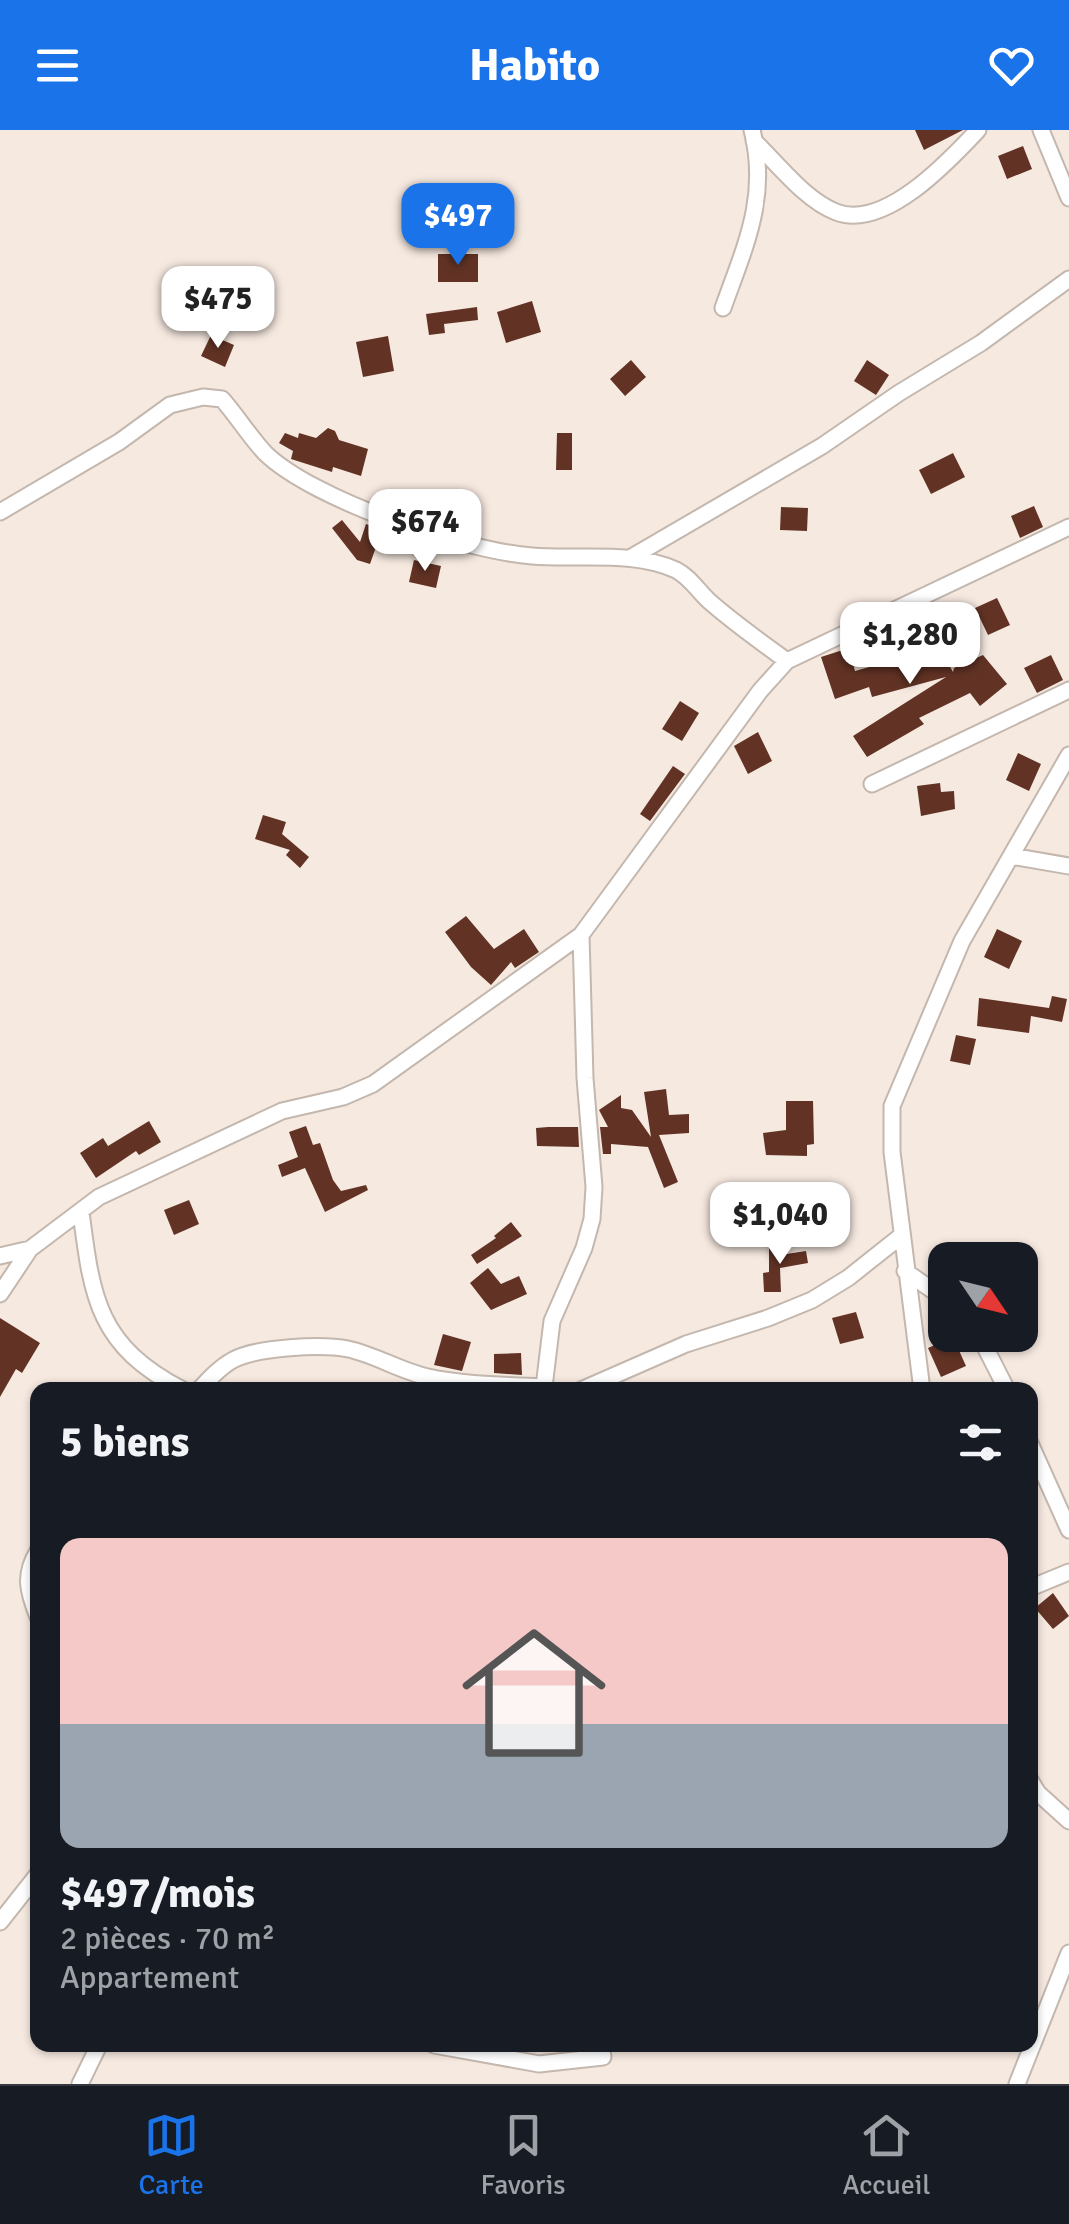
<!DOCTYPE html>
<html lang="fr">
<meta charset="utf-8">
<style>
:root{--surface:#171b24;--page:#242831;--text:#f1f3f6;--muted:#9ea1a6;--line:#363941;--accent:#1a73e8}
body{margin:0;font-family:Signika,sans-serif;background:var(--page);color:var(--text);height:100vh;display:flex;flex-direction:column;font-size:38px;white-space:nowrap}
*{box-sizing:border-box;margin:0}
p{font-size:32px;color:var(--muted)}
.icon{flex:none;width:55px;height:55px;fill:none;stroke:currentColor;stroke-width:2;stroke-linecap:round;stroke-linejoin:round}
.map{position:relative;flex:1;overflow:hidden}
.drawer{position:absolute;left:30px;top:1252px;width:1008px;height:670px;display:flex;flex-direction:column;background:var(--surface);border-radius:20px;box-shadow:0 2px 8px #0004}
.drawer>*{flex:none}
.needle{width:65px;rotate:125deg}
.controls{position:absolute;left:928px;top:1112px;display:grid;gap:20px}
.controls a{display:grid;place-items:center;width:110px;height:110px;border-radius:20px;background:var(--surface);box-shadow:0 2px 8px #0004;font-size:50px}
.price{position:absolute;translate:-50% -85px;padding:0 22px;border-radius:20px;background:#fff;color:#222;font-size:32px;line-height:65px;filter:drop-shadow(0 2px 5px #0008)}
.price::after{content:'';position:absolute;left:50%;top:60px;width:30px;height:22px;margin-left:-15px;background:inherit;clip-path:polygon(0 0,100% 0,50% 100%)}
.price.active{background:var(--accent);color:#fff}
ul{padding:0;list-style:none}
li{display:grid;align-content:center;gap:20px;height:530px;padding:0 30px}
li span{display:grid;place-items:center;height:310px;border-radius:20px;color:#555}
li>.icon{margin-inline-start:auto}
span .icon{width:180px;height:180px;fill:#fffc;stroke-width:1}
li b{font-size:42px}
h2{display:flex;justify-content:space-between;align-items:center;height:120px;padding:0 30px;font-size:42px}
header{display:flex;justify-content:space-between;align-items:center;height:130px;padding:0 30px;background:var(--accent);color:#fff;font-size:45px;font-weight:700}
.tabs{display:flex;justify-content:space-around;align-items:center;height:140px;border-top:2px solid var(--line);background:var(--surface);font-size:28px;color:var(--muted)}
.tabs a{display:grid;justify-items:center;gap:5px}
.tabs .active{color:var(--accent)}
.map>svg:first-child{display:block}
.building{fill:#623325}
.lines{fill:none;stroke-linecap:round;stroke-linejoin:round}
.street-casing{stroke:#c3b7ae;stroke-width:19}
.street{stroke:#fff;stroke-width:15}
</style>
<header><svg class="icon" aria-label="menu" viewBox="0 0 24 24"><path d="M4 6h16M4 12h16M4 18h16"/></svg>Habito<svg class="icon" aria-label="heart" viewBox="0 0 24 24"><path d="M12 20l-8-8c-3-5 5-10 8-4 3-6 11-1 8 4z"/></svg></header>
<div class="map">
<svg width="1069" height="1954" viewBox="0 0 1069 1954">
<rect width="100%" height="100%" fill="#f6e9e0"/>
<path class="building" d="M915 0H963L924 20Z
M1023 16 1032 39 1007 49 998 26Z
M438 124H478V152H438Z
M532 171 541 202 506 213 497 182Z
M477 177 478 190 444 194 445 203 429 205 426 184Z
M211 205 234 215 225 237 201 226Z
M388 206 394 241 363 247 356 212Z
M631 230 646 247 625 266 610 249Z
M867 230 889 245 876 265 854 251Z
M328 298 335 301 339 310 368 319 361 346 333 337 332 342 291 329 293 321 279 313 285 303 298 308 299 303 316 308Z
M557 303H572V340H556Z
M953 323 965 347 931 364 919 340Z
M1034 376 1043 397 1020 408 1011 386Z
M781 377 808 378 807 401 780 400Z
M342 390 360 412 366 394 382 400 370 434 357 430 332 398Z
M414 430 441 436 436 458 409 452Z
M997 468 1010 495 988 505 975 478Z
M893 500 903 528 936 511 953 542 954 538 983 525 1007 554 980 576 970 563 919 588 924 594 867 627 853 606 946 547 872 567 869 557 835 569 821 527 849 518 855 541 891 531 881 504Z
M1051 525 1063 550 1037 563 1024 538Z
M680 571 699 583 682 611 662 599Z
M758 602 772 631 748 644 734 616Z
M1018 623 1041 634 1029 661 1006 650Z
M673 636 685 644 650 691 640 684Z
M940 653 941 662 954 661 955 679 921 686 917 656Z
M263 685 286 692 282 704 309 727 300 738 286 725 290 720 255 709Z
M466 786 494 819 524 799 539 822 515 838 511 832 491 855 471 837 445 802Z
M997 799 1022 811 1009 839 984 827Z
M1052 866 1067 869 1062 892 1031 886 1029 903 977 896 979 868 1049 878Z
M956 905 976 909 970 935 950 931Z
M666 959 669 985 689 984V1003L659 1005 678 1052 664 1058 648 1017 611 1014V1024H603L600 997H608L599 980 621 965V978L632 980 651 1007 644 962Z
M786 971H813L814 1014 807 1015V1026L766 1025 763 1003 786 1000Z
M149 991 161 1012 139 1025 136 1021 96 1048 80 1023 103 1008 108 1016Z
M306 996 313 1015 320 1013 333 1050 341 1061 366 1055 368 1060 325 1082 305 1038 282 1047 278 1035 298 1027 289 1002Z
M548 997H578L579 1017 537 1016 536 998Z
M189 1070 199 1094 174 1105 164 1080Z
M511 1092 522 1106 477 1134 471 1125 496 1108 494 1106Z
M779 1116 780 1125 806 1121 808 1133 780 1138 781 1162H764L763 1143 769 1142V1117Z
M488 1138 501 1154 519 1146 527 1164 491 1180 470 1153Z
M856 1182 864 1208 840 1214 832 1188Z
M0 1188 40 1213 22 1243 16 1239 0 1267Z
M443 1204 471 1212 462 1241 434 1235Z
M953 1207 966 1236 941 1247 928 1218Z
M521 1223 522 1245 494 1243V1224Z
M1053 1463 1069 1486 1053 1499 1035 1478Z"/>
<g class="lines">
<defs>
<path id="street" d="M1041 0 1069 68
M754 11C778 34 805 70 836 82 884 101 949 31 978 0
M723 178C745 116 769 67 752 0
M0 382 119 312 170 275 203 267 222 269C237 286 250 307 265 323 313 370 465 421 532 426 579 430 632 420 676 440 690 447 698 461 709 471 734 493 761 512 787 531
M630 428 822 316 899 263 981 213 1069 149
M872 654 1069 560
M1011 726 1069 736
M81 1082C92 1169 98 1216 183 1260
M0 1126 30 1119
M905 1141 945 1169
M0 1164 30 1119 99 1067 282 981 343 967 373 954 581 805
M979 1205 1007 1260
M199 1260C209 1249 220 1237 233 1230 257 1217 322 1214 348 1219 376 1225 400 1241 428 1247 465 1255 506 1255 544 1257L552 1191 584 1118 592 1089 594 1057 585 948 581 805 760 561 787 531 1069 397
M581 1260 686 1214 768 1188 812 1170 848 1148 901 1106
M922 1260 892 1022V976L962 811 1069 625
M1030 1313 1069 1400
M38 1421C23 1445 28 1462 38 1487
M1030 1458 1069 1442
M1030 1650 1038 1663 1069 1691
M0 1792 38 1744
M434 1915 539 1934 603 1927 601 1915
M80 1954 99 1915
M1017 1954 1069 1823"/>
</defs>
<use href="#street" class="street-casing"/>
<use href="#street" class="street"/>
</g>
</svg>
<div class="controls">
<a><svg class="needle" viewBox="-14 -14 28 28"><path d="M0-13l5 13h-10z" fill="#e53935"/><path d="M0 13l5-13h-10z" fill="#9ea1a6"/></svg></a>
</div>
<b class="price active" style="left:458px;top:138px">$497</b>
<b class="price" style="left:218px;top:221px">$475</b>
<b class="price" style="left:425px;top:444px">$674</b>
<b class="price" style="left:910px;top:557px">$1,280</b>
<b class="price" style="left:780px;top:1137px">$1,040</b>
<section class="drawer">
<h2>5 biens<svg class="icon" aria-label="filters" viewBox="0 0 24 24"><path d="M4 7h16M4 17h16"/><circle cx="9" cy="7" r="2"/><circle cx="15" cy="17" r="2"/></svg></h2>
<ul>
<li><span style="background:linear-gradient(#f6c9c9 60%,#9aa5b1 0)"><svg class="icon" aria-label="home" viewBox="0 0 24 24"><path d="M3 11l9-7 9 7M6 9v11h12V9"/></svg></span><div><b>$497/mois</b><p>2 pièces · 70 m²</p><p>Appartement</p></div></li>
</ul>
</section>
</div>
<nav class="tabs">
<a class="active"><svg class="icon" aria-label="map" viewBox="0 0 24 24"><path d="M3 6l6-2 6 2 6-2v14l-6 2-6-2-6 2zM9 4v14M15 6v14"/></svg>Carte</a>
<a><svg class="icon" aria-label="saved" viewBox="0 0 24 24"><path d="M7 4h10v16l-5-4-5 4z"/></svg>Favoris</a>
<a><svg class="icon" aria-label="home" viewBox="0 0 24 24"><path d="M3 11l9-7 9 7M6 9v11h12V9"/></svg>Accueil</a>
</nav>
